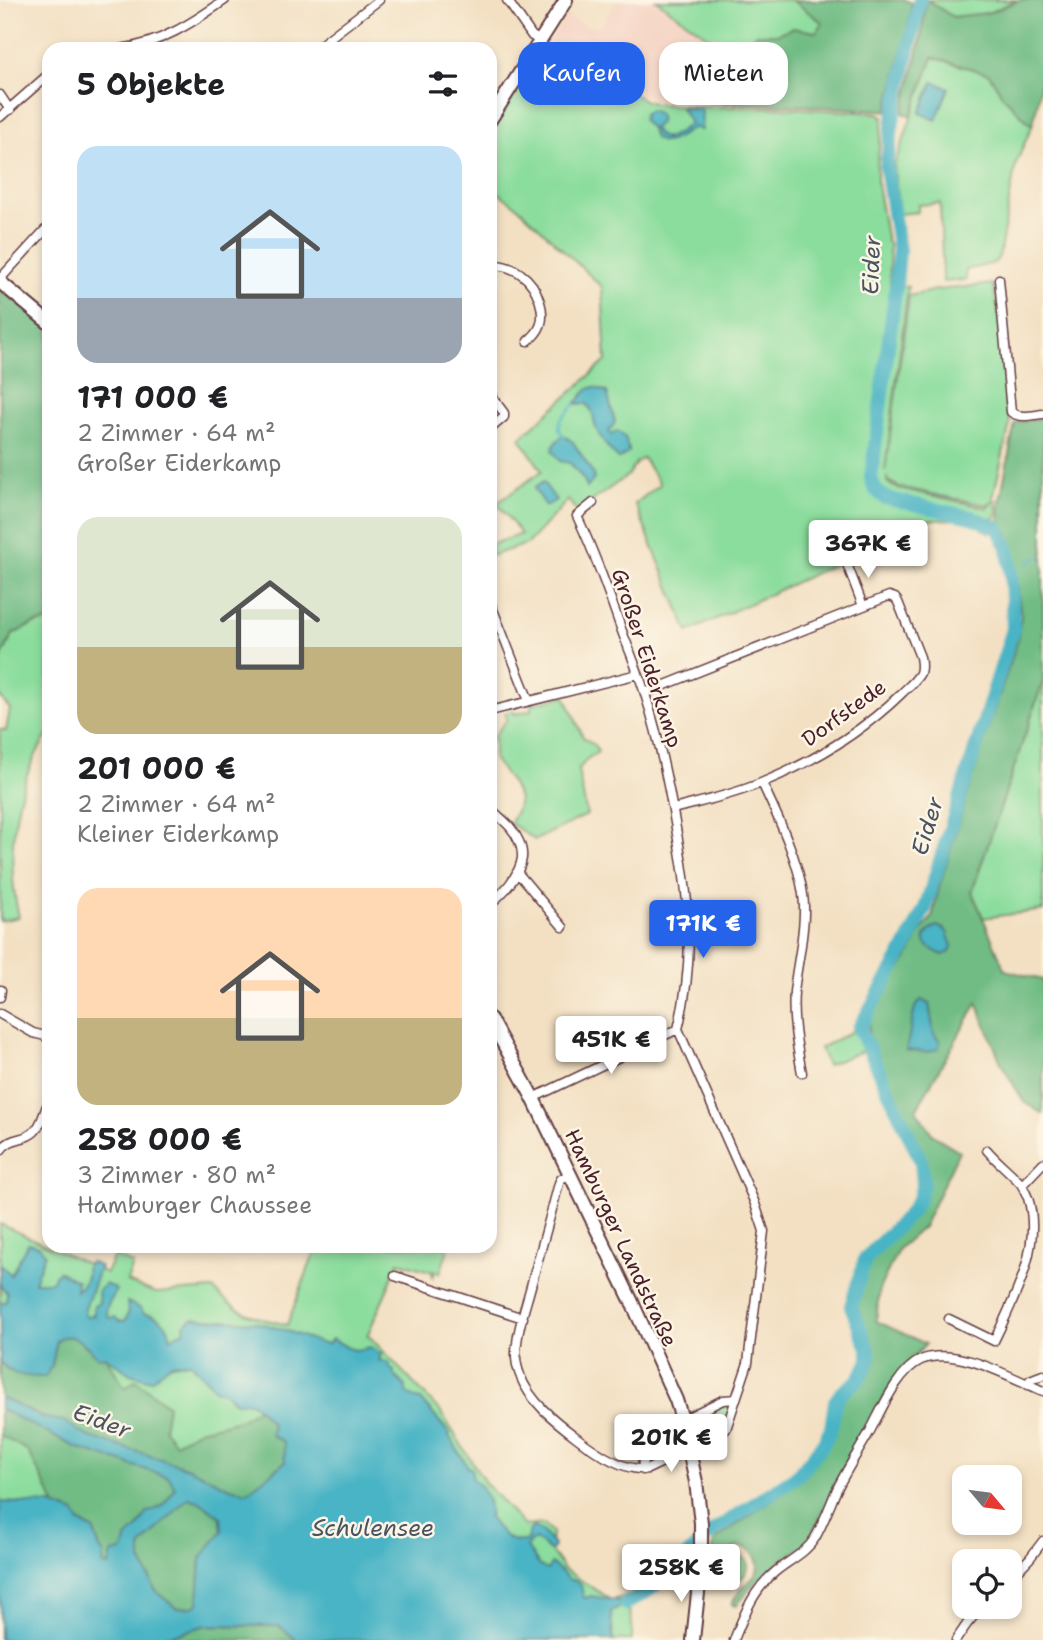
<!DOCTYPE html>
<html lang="de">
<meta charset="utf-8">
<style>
:root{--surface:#fff;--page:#f2f2f2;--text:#202124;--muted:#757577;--accent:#2563eb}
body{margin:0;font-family:"Shantell Sans",sans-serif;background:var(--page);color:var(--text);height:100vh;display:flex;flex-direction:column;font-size:26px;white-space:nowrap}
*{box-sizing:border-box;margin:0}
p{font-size:23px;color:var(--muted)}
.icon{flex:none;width:38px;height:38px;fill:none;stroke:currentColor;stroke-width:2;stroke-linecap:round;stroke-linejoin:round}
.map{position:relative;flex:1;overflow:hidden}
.sheet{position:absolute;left:42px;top:42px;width:455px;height:1211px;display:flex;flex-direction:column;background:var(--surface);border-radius:21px;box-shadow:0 4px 10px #0003}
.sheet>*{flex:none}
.banner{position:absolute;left:518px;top:42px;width:420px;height:63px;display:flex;gap:14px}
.needle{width:46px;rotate:119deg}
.tools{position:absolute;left:952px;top:1465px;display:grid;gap:14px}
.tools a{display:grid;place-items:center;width:70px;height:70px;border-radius:14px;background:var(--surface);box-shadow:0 4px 10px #0003;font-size:35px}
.price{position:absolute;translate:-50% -60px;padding:0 16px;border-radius:7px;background:#fff;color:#222;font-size:23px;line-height:46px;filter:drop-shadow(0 2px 4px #0008)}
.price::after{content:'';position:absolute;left:50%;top:42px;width:21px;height:16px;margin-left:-10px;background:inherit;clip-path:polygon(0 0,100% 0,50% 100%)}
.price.on{background:var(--accent);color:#fff}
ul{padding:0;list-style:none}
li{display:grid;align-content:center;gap:14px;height:371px;padding:0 35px}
li span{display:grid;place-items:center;height:217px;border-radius:21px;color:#555}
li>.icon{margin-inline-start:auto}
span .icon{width:126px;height:126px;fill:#fffc;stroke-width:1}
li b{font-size:30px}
h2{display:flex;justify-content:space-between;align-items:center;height:84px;padding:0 35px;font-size:30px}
.pill{padding:0 24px;border-radius:21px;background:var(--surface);box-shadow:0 4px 10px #0003;font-size:24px;line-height:63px}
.pill.on{background:var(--accent);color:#fff}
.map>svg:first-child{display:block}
.built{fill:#f5d2c2}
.green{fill:#8bdd9d;stroke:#6a7e64;stroke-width:2;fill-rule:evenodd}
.forest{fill:#70bc84;stroke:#5d6e58;stroke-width:2}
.water{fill:#48b4c5;stroke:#496a78;stroke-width:2;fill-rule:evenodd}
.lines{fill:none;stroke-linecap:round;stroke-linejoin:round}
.stream{stroke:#48b4c5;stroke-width:2.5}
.river{stroke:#48b4c5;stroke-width:14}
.street-casing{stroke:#633c42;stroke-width:11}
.secondary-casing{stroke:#633c42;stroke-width:16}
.street{stroke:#fff;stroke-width:8}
.secondary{stroke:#fff;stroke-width:12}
.labels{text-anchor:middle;stroke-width:5;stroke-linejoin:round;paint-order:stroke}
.street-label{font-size:21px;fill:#4a1f2b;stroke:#fcf5e5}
.water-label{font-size:23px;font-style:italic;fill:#495361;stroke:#fcf5e5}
</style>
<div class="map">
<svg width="1043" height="1640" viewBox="0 0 1043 1640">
<rect width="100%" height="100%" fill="#fcf5e5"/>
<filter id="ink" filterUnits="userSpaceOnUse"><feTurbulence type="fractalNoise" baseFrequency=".0143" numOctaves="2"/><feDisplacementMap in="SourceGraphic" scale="14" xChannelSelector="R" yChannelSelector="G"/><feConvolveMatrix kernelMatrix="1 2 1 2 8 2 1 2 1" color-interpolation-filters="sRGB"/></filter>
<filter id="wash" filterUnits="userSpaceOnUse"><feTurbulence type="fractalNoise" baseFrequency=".00686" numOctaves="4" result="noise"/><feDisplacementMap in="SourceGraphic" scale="28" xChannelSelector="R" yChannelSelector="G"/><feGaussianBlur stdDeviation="1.57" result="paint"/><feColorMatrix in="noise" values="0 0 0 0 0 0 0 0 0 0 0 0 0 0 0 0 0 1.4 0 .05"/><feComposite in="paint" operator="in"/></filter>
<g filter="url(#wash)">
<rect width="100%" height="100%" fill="#f3e0c3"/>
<path class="built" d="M618 0H656L734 55 718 77 709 103 660 101 646 96 550 42 566 14 589 27H600Z"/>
<path class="green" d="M656 0H792L824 23 816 32 792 28 777 34H757L734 55Z
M927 0H1017L988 13 953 17Z
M548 48 565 55 646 101 656 104 707 107H770L878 113 883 117 877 165V184L887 242 889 243 890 285 908 287 885 471 909 296 936 290 993 284 999 316 1006 407 1010 423 992 502 996 500 997 512 990 533 966 519 930 520 688 632 635 504 660 484 643 458 636 463 628 475 581 509H575L568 500 527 544 490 556V545L521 534 497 503 542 471 520 438 606 361 602 287 518 207 490 187V132ZM682 108 694 127 683 134 663 142 653 135 650 127 654 128 659 137C671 141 682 130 690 123ZM594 387 615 422 609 431 611 436 586 403 576 404 588 389ZM887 476 888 481 899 487 986 505 992 503 987 508 898 488 892 486 887 482Z
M933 57 989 74 1002 95 1032 126 1016 163 999 257 994 263 966 270V280L943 282 940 203 918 205V212L899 214 894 166Z
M49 621V733C13 783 5 859 19 917L0 921V729L6 731 10 709 0 697V660L13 634 33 624Z
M1043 681V910L983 918 972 892Z
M565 696 583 737 594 745 598 752 587 759 578 770 587 815 535 840 510 823 517 809 519 798 512 784 494 760V736L507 719 505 713 513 711 515 714 532 710 531 704Z
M857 1029 865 1050 827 1065 820 1048Z
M0 1224 106 1273 114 1256 133 1264 127 1282 156 1293 213 1289C238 1314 254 1317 287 1325L317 1246H449L440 1273 435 1271 433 1277H432L433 1272 399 1262 367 1336 370 1337 440 1411 486 1484 524 1526 543 1524 552 1532 551 1551 564 1569 611 1600 626 1596 632 1623V1640H0Z
M726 1402 731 1407C723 1431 721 1431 700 1441L690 1419Z
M673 1428 680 1450 654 1463C652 1462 650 1463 649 1461 643 1457 648 1443 652 1439 657 1434 667 1431 673 1428Z
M739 1556 746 1560C752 1571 742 1578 733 1583L732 1581C733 1573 731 1561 739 1556Z"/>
<path class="forest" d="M792 0H905L912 3 906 36 887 111 881 110 769 104 709 103 718 77 734 55 756 34H777L792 28 816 32 823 23Z
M927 0 953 17 988 13 1020 0H1043C1043 38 1043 91 1032 126L1002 95 989 74 933 57 911 116 903 113 920 43Z
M0 289 49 328V621L33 624 13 634 0 660Z
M1043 418V681L972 892 1005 970 1043 980V1114L1024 1102 1002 1065 977 1003 916 1110 933 1135 959 1151 923 1227 899 1248 880 1287 876 1321 926 1344 902 1370 884 1398 848 1459 810 1539 803 1547 779 1562 751 1587 736 1606 732 1604C735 1598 739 1591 744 1586 748 1582 753 1579 756 1574 766 1554 733 1530 726 1563L712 1559 714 1541 801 1479 835 1434 838 1404 845 1396 861 1384 870 1372 874 1347 856 1311 862 1282 869 1263 913 1217 923 1200 928 1186 925 1159 920 1145 868 1038 869 1021 892 980 907 959 919 934 932 917 940 884 980 753 1017 642 1021 617 1013 549 1008 533 999 521 1000 501 1015 423Z
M63 1336 75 1337 98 1356H105L125 1388 136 1380 168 1406 164 1429 175 1443 199 1430 240 1420 258 1408 272 1424 271 1435 284 1442 285 1462 256 1486 215 1512 221 1517 222 1531 201 1558 198 1604 193 1607 176 1608 155 1590 141 1560 122 1551 110 1566 103 1565 104 1554 100 1549 93 1529 79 1523 75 1513 56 1506 28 1451 0 1435V1362L9 1371 52 1365 57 1340Z
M206 1625 280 1626 297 1640H154Z"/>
<path class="water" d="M933 82 949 88 936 120 920 113Z
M681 108 700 109 702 112 701 130 694 127C684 133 667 148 656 139 649 134 655 135 651 128 648 125 645 123 643 120L644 114 649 110C662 112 664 120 654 128 662 148 680 132 690 123Z
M594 387 607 392 615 422 609 431 611 435 617 431 625 437 629 452 619 459C611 453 597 434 595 425 592 413 595 414 586 403L575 404 588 389Z
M563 435 573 442 593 473 594 479 587 488 584 480 570 463 560 461 552 450 555 443Z
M543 482 556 500 546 506 534 488Z
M937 926 946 930 952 946 950 952 943 955C926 948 915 938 937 926Z
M921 1000 929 1004 934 1034 940 1042 938 1049 926 1052 906 1050 915 1007Z
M28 1243 39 1246 45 1254 34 1282H51L58 1271 77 1281 76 1291C84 1285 88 1278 86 1268L90 1262 100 1266 84 1312 86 1316H89L91 1314 94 1316V1306L99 1303 98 1291 105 1284 114 1288 116 1290C113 1301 101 1308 109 1318L115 1317 119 1321H125L128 1314 127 1302 140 1308 144 1314C159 1314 169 1325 171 1338L177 1334 185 1331 184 1325 193 1318 255 1322 285 1330 323 1344H328L332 1339C349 1346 348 1354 370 1347L381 1354 379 1360 389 1363 391 1369 394 1371V1375L406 1387V1392L416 1399 421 1400 450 1434 449 1436 468 1467 472 1469V1479C484 1486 491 1503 489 1517 495 1526 505 1539 515 1541 517 1542 525 1541 526 1541L530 1530 533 1527 542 1531 554 1545 553 1549 550 1551 535 1539 530 1542 527 1547 539 1565 547 1570 551 1564 561 1571 568 1579C582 1582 581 1583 583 1596L585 1598 591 1596 625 1602 626 1604 611 1611 613 1640H297L279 1626 207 1625 154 1640H0V1502L51 1504 75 1513 80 1523 93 1529 100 1549 104 1554 103 1565 109 1566 112 1553 122 1551 125 1545 126 1538 136 1530 148 1512C162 1509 167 1500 175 1489L169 1477 77 1448 0 1409V1397L44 1418 63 1421 87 1436 189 1468 230 1488 247 1492 285 1462 284 1442 271 1435 272 1424 258 1408 250 1402H235L226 1393 216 1390 190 1362 171 1364 151 1380 130 1374 105 1356 98 1357C86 1346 73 1329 57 1340L52 1365 45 1377C25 1376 15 1378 0 1362V1303L6 1302 7 1293 0 1285V1264L11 1275ZM188 1498 198 1501 221 1517 222 1531 201 1558 198 1604 193 1607 176 1608 155 1590 141 1560V1546Z"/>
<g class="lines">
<path class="stream" d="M563 435 559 428 561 419 575 404
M1026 564 1038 557
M1011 575 1017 570"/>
<path class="river" d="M626 1604 649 1590 672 1571 709 1534 798 1475 823 1444 831 1428 835 1402 841 1393 857 1381 866 1367 869 1360V1351L851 1306 865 1259 911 1212 919 1198 923 1184 921 1161 859 1028 905 948 925 908 1013 629 1011 575 1008 549 998 528 971 517 885 498 875 489 871 478 896 286 899 250 886 167 893 120 920 0"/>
</g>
</g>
<g filter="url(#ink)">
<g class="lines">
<defs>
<path id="street" d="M507 0 532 36 541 41
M120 49C160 44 192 23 225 0
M315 49 379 0
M0 95 10 110
M0 117 49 74
M490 264C501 265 512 267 521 274 537 285 550 316 536 333 534 336 531 338 528 341
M0 279 45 230 49 229
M999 279 1011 412C1020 419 1033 415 1043 414
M490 394 504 413V417L490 429
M847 564 863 606
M490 602 529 701
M645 693 889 596 895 598 898 602 920 657C921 663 922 667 920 673 916 681 908 687 902 693 862 732 813 762 761 783 733 795 703 801 673 809
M490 711 638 674
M762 783C778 817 803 869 804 906 805 935 797 963 794 992 792 1020 797 1046 802 1073
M490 807C496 815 504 820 510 827 517 835 523 847 522 858 520 874 503 895 490 903
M517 872 563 927
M0 997 1 990
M0 1014 33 1033 45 1036 49 1039
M533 1098 678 1029
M0 1151C12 1135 23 1142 34 1132 43 1124 43 1112 49 1102
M570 1174 561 1179 559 1183C550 1218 540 1252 531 1286 526 1305 519 1324 517 1343 515 1353 516 1365 520 1375 529 1401 555 1421 576 1437 594 1451 625 1472 648 1469L719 1435 726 1429 748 1363 764 1231 754 1201 678 1029C695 960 690 903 677 834 669 787 660 740 645 694 639 674 631 654 623 634 609 594 595 554 577 516L593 503
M1022 1185 1043 1163
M395 1276 523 1318
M949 1319 994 1341C1014 1299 1043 1246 1028 1198 1026 1194 1024 1188 1021 1184 1011 1172 997 1162 987 1150
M1028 1385 1030 1380 1043 1375
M643 1470C642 1458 643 1445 651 1435L723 1400 736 1399
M1010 1579 1030 1558 1043 1541
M734 1640C744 1615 753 1590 775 1572 788 1561 806 1553 815 1538 824 1522 830 1505 837 1489 847 1469 858 1452 869 1433 881 1411 898 1370 921 1360 955 1345 1012 1378 1043 1391
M956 1640 967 1624 982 1606"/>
<path id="secondary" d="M490 120 566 0
M0 282 49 323
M490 1019 533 1098 631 1300 676 1400 682 1419 696 1482 701 1523V1565L693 1640"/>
</defs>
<use href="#street" class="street-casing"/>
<use href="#secondary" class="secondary-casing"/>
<use href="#street" class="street"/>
<use href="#secondary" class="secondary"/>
</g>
</g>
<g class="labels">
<g class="street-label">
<text transform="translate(647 658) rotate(72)" y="7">Großer Eiderkamp</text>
<text transform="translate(844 713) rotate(-36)" y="7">Dorfstede</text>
<text transform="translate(621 1238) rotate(65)" y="7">Hamburger Landstraße</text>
</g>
<g class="water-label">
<text transform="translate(871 265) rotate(-88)" y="8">Eider</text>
<text transform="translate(927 826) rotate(-73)" y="8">Eider</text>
<text transform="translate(102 1421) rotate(20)" y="8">Eider</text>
<text x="373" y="1536">Schulensee</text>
</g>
</g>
</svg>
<div class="tools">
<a><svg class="needle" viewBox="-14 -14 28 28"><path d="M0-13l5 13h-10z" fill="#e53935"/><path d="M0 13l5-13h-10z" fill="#757577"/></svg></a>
<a><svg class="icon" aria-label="locate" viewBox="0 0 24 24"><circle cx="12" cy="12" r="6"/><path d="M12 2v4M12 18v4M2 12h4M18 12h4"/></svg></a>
</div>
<b class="price" style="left:868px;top:580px">367K €</b>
<b class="price on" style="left:703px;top:960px">171K €</b>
<b class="price" style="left:611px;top:1076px">451K €</b>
<b class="price" style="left:671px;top:1474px">201K €</b>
<b class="price" style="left:681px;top:1604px">258K €</b>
<div class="banner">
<a class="pill on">Kaufen</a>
<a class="pill">Mieten</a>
</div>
<section class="sheet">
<h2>5 Objekte<svg class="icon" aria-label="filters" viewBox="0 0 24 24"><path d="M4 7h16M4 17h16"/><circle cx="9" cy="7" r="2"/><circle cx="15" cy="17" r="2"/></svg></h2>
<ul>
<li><span style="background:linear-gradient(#bfe0f5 70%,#9aa5b1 0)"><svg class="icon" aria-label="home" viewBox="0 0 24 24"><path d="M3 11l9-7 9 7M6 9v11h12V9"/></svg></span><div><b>171 000 €</b><p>2 Zimmer · 64 m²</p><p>Großer Eiderkamp</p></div></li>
<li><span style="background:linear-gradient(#dfe7d0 60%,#c2b280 0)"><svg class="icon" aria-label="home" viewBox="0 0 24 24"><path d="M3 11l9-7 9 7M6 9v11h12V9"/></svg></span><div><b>201 000 €</b><p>2 Zimmer · 64 m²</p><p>Kleiner Eiderkamp</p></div></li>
<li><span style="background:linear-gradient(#ffd9b3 60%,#c2b280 0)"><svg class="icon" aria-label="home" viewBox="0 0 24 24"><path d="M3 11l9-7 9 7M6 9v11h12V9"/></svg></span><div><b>258 000 €</b><p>3 Zimmer · 80 m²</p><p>Hamburger Chaussee</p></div></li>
</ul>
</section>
</div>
